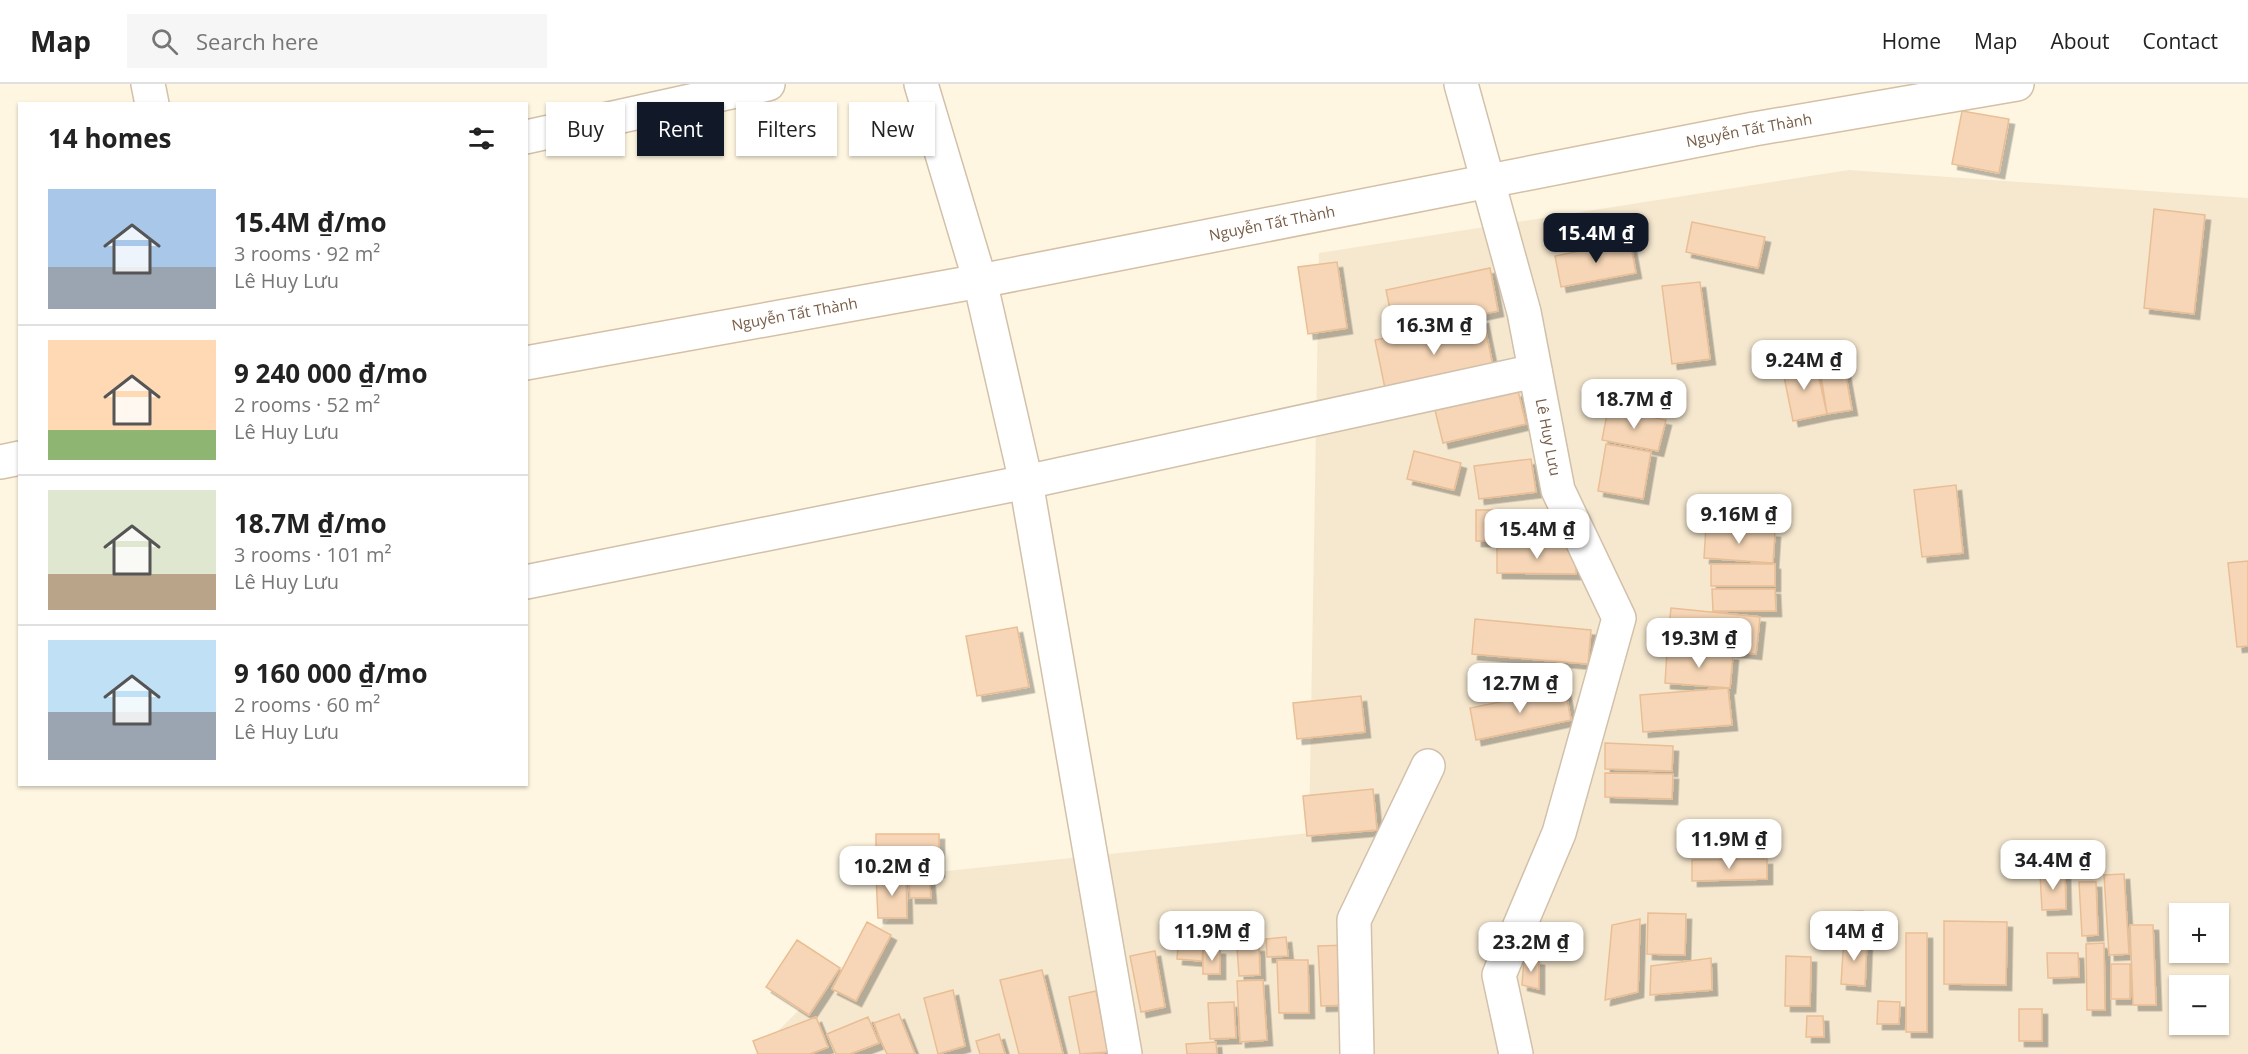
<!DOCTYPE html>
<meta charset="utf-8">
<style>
:root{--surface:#fff;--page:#f6f6f6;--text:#222;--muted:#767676;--line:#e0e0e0;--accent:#111827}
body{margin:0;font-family:"Open Sans",sans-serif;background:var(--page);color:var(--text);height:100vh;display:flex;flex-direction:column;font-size:22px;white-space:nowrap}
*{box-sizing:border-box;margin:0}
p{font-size:20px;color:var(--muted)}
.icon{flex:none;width:33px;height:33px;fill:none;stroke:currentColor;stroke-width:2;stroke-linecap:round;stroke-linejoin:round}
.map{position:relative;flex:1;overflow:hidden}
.panel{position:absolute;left:18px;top:18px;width:510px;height:684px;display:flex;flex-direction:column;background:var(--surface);border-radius:0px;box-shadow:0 2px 4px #0004}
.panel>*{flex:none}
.hud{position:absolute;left:546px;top:18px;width:570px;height:54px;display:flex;gap:12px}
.controls{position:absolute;left:2169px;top:819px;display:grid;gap:12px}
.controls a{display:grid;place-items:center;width:60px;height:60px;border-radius:0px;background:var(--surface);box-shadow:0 2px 4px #0004;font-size:30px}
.price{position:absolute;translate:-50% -51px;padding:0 14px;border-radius:12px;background:#fff;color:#222;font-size:20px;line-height:39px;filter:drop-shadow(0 2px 3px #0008)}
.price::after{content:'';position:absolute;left:50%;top:36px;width:18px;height:14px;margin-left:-9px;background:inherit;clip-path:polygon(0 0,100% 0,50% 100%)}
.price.current{background:var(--accent);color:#fff}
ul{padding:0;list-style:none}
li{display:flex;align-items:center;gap:18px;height:150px;padding:0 30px}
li+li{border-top:2px solid var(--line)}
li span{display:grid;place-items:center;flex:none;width:168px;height:120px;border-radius:0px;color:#555}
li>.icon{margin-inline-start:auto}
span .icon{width:72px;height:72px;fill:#fffc;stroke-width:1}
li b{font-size:26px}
h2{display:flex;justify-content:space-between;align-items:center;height:72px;padding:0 30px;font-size:26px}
.pill{padding:0 21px;border-radius:0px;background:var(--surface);box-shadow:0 2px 4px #0004;font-size:21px;line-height:54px}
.pill.current{background:var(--accent);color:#fff}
header{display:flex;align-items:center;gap:36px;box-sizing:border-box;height:84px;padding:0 30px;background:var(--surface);border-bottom:2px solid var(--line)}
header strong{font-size:28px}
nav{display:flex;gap:33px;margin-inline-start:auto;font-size:21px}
.search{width:420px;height:54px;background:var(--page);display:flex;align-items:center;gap:15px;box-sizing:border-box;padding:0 21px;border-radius:0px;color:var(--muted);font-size:22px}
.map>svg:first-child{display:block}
.residential{fill:#f6e8cf;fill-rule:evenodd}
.building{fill:#f6d6b6;stroke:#eabe95;stroke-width:1.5;filter:url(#shadow)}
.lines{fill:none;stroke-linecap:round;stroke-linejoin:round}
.minor-casing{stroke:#d2c0aa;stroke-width:36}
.secondary-casing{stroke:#d5c0a6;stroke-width:36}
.minor{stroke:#fff;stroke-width:33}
.secondary{stroke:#fff;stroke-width:33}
.labels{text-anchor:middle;stroke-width:4.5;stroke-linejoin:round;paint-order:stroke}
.street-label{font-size:15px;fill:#775c46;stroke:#fff9e9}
</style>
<header>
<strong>Map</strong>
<div class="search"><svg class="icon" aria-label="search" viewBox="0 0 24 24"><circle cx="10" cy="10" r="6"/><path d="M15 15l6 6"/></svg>Search here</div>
<nav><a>Home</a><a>Map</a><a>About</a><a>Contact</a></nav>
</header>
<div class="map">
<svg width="2248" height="970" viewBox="0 0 2248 970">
<defs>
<filter id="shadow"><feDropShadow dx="5.5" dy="5.5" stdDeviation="0" flood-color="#0004"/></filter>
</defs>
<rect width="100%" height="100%" fill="#fef6e1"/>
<path class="residential" d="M1849 86 2248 114V970H755L937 788 1309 749 1319 169ZM2180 830H2218V868H2180ZM2180 902H2218V940H2180Z"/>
<path class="building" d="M1962 27 2009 35 1999 89 1952 80Z
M2154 125 2205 131 2194 230 2144 224Z
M1692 138 1765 153 1758 184 1686 168Z
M1630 157 1636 189 1561 203 1555 172Z
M1337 178 1347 244 1308 250 1298 183Z
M1490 184 1498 227 1395 249 1386 206Z
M1700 198 1710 275 1672 280 1662 202Z
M1483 234 1494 287 1386 309 1375 256Z
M1815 276 1827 330 1793 337 1782 283Z
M1845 287 1852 326 1827 330 1821 291Z
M1518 307 1526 340 1443 359 1435 326Z
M1608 325 1666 336 1658 367 1602 356Z
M1606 360 1651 368 1643 415 1598 407Z
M1414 367 1461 379 1454 406 1407 395Z
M1531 375 1536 408 1479 415 1474 382Z
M1956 401 1963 469 1922 473 1914 406Z
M1476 426H1547V457H1476Z
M1706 442 1775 448 1773 479 1704 474Z
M1497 461 1576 462V490L1497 489Z
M2248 477V562L2237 563 2228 479Z
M1711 480H1775V502H1711Z
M1712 505H1775L1776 527H1713Z
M1671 524 1760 533 1756 570 1667 561Z
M1475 535 1591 546 1588 580 1472 570Z
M1017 543 1029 603 977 612 966 552Z
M1667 566 1733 571 1730 604 1665 599Z
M1728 604 1732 641 1643 648 1640 611Z
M1565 605 1571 636 1476 656 1470 624Z
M1361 612 1365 648 1297 655 1293 619Z
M1605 659 1673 662 1672 687 1605 685Z
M1605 689 1673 690 1672 715 1605 713Z
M1373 705 1377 746 1307 752 1303 712Z
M876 750H939V788H876Z
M1767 775V795L1692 797V776Z
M2065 789 2066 825 2042 826 2040 790Z
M2124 790 2129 870 2109 871 2104 791Z
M929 791 931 814H910L909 792Z
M876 792H906L907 834H878Z
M2079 798H2096L2098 851 2082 852Z
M1863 827 1864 843 1842 844 1841 828Z
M1648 829 1686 830 1685 871 1647 870Z
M1640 835 1638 908 1605 916 1612 841Z
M1944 837 2007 838 2006 901 1944 900Z
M867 838 891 851 856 917 832 905Z
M2130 841H2153L2156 921H2133Z
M1906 849H1927V948H1906Z
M1286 853 1288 872 1267 873 1266 855Z
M1844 853 1867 855 1865 902 1841 900Z
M797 856 840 884 809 931 766 903Z
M2104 859 2105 926H2087L2086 860Z
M1348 861 1351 921 1321 922 1318 862Z
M1178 862 1203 864 1202 877 1177 875Z
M1259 862 1260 891 1239 892 1237 863Z
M1203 865H1220V890H1203Z
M1155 867 1165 923 1141 928 1130 872Z
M2047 869H2078L2079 893 2048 894Z
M1786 872 1811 873 1810 922H1785Z
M1524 874 1539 876V905L1522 901Z
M1711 874 1712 906 1650 911 1651 882Z
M1277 876H1308L1309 929H1279Z
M2111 880H2130V915H2111Z
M1042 886 1063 970H1019L1000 896Z
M1263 896 1267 956 1240 958 1237 897Z
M953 906 965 962 938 970 924 914Z
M1096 907 1108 968 1080 970 1069 913Z
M1878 917 1900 918 1899 940H1877Z
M1234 918 1236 954 1210 955 1208 919Z
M2019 925H2042V957H2019Z
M899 930 915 970H887L880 955 874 939Z
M1807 932H1823L1824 953H1806Z
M816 933 828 963 810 970H758L753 957Z
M868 933 879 959 850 970H836L827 950Z
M999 950 1005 970H980L976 957Z
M1216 958 1217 970H1187L1186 960Z"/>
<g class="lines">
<defs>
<g id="minor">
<path d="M148 0 152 20"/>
<path d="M921 0 980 197 1026 398 1125 970"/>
<path id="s1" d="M1461 0 1524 228 1558 406 1619 534 1559 749 1499 891 1516 970"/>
<path d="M526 53 768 0"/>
<path d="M526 498 1026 398 1535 287"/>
<path d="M1357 970 1354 836 1428 682"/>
</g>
<g id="secondary">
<path id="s2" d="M526 279 980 197 1754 45 2017 0"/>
<path d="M0 378 20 374"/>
</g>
</defs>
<use href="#minor" class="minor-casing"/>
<use href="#secondary" class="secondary-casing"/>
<use href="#minor" class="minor"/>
<use href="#secondary" class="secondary"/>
</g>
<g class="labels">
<g class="street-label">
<text dy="5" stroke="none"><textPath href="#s2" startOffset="1245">Nguyễn Tất Thành</textPath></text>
<text dy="5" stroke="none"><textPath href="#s2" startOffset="759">Nguyễn Tất Thành</textPath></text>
<text dy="5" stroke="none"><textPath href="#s2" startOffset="273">Nguyễn Tất Thành</textPath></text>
<text dy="5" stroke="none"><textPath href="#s1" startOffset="364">Lê Huy Lưu</textPath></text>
</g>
</g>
</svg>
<div class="controls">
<a>+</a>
<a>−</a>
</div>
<b class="price current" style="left:1596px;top:180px">15.4M ₫</b>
<b class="price" style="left:1434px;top:272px">16.3M ₫</b>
<b class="price" style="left:1804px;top:307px">9.24M ₫</b>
<b class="price" style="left:1634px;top:346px">18.7M ₫</b>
<b class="price" style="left:1739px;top:461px">9.16M ₫</b>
<b class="price" style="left:1537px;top:476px">15.4M ₫</b>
<b class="price" style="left:1699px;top:585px">19.3M ₫</b>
<b class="price" style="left:1520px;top:630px">12.7M ₫</b>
<b class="price" style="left:1729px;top:786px">11.9M ₫</b>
<b class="price" style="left:2053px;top:807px">34.4M ₫</b>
<b class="price" style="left:892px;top:813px">10.2M ₫</b>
<b class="price" style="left:1212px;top:878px">11.9M ₫</b>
<b class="price" style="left:1854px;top:878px">14M ₫</b>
<b class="price" style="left:1531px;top:889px">23.2M ₫</b>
<div class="hud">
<a class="pill">Buy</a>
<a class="pill current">Rent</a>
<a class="pill">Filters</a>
<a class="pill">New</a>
</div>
<section class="panel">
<h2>14 homes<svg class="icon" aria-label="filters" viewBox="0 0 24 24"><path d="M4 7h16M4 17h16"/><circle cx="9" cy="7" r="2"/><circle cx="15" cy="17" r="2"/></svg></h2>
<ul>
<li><span style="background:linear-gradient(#a9c7e8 65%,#9aa5b1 0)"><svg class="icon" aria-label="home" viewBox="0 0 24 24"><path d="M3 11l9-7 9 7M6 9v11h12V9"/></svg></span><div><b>15.4M ₫/mo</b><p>3 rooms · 92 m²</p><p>Lê Huy Lưu</p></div></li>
<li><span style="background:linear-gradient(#ffd9b3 75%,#8fb573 0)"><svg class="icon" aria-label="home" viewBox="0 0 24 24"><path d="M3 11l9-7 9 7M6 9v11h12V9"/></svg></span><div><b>9 240 000 ₫/mo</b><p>2 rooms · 52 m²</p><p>Lê Huy Lưu</p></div></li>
<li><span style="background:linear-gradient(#dfe7d0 70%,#b9a48a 0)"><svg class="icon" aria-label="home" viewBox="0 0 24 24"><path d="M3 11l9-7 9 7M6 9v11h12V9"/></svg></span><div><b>18.7M ₫/mo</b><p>3 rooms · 101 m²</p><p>Lê Huy Lưu</p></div></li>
<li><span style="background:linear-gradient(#bfe0f5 60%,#9aa5b1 0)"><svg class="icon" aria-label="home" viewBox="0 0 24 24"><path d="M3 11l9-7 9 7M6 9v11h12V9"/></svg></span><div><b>9 160 000 ₫/mo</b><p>2 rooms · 60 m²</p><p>Lê Huy Lưu</p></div></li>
</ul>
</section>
</div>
